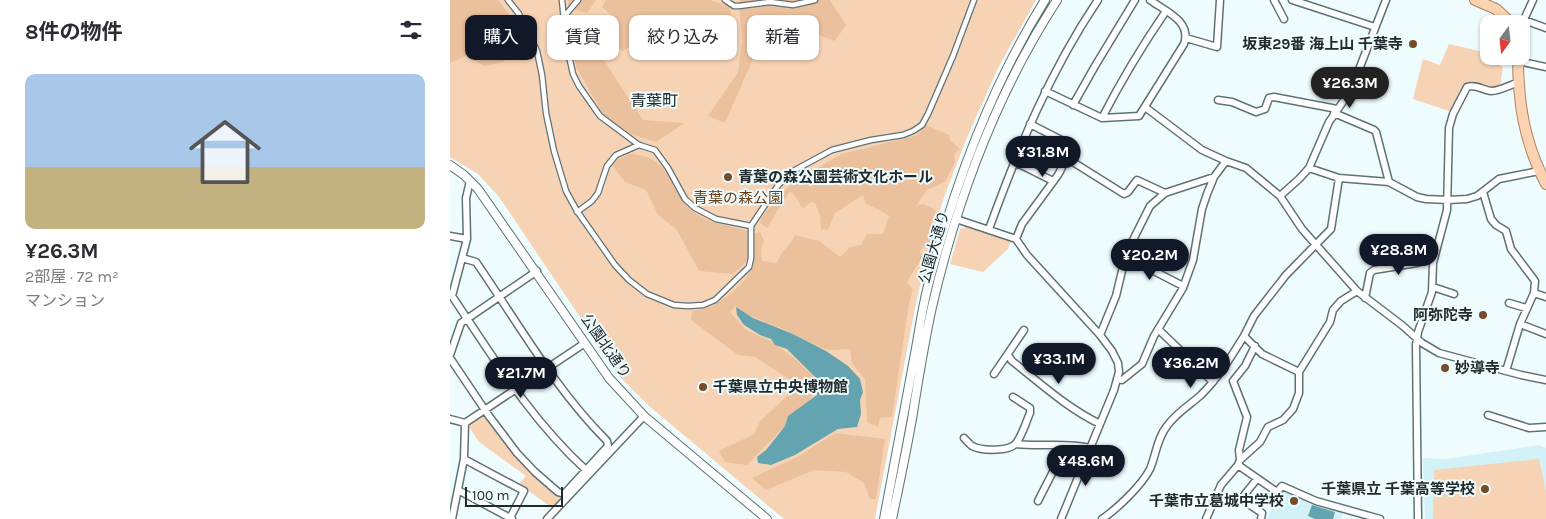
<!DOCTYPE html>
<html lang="ja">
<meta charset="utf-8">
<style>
:root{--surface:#fff;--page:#f7f7f7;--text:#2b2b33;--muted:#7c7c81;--accent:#111827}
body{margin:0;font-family:Karla,"Noto Sans JP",sans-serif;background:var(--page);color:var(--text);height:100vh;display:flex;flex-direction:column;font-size:19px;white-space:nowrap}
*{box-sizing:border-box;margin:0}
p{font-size:16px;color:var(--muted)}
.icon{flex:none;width:28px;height:28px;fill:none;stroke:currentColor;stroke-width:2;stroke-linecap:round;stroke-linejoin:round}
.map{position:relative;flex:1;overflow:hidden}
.sheet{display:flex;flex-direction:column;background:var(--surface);width:450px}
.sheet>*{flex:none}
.hud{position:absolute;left:15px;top:15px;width:475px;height:45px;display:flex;gap:10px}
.needle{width:32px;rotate:195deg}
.tools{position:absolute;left:1030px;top:15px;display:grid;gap:10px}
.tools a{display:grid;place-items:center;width:50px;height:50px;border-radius:10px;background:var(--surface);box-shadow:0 1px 4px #0004;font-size:25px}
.scale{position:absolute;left:15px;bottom:12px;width:98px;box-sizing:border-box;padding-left:5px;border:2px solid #222a2c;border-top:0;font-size:14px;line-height:18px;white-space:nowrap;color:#222a2c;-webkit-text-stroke:4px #eefcfe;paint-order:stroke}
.price{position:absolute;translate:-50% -42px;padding:0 11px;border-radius:18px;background:var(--accent);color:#fff;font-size:16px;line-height:32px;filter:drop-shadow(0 1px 2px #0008)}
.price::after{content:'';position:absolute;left:50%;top:30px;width:15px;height:11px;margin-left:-8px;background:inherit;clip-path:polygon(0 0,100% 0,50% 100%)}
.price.current{background:#222;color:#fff}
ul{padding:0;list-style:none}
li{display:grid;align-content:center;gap:10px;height:265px;padding:0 25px}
li span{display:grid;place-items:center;height:155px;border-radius:10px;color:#555}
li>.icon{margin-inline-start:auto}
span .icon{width:90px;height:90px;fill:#fffc;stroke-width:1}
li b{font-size:21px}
h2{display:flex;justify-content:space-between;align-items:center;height:60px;padding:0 25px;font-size:21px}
.pill{padding:0 18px;border-radius:10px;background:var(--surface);box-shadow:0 1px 4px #0004;font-size:18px;line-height:45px}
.pill.current{background:var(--accent);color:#fff}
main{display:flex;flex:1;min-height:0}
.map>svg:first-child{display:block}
.built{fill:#d2f2f8}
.green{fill:#f7d3b5}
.forest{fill:#ebc09d}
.water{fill:#64a4b0}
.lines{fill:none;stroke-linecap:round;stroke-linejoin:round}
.pedestrian-casing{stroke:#5e7276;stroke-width:7}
.minor-casing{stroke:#5e7276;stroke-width:9}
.tertiary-casing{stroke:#5e7276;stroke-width:10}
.primary-casing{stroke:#ae8561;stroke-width:12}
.pedestrian{stroke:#fff;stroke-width:4.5}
.minor{stroke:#fff;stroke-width:6}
.tertiary{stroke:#fff;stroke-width:8}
.primary{stroke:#fbd3b2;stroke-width:10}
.poi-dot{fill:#734c2a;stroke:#eefcfe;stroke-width:2}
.labels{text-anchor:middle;stroke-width:4;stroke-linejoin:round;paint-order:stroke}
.poi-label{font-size:15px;font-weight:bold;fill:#222a2c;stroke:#eefcfe;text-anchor:end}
.park-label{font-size:15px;fill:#673e16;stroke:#eefcfe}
.street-label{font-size:15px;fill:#222a2c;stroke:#eefcfe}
.neighbourhood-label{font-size:16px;fill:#222a2c;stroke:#eefcfe}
</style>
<main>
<section class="sheet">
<h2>8件の物件<svg class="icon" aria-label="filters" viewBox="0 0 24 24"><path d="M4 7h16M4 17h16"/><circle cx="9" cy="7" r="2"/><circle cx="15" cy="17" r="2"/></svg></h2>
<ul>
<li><span style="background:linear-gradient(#a9c7e8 60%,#c2b280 0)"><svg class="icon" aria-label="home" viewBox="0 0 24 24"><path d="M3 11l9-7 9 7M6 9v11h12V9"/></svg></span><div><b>¥26.3M</b><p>2部屋 · 72 m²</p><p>マンション</p></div></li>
</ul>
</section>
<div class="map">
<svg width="1096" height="519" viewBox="0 0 1096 519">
<rect width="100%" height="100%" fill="#eefcfe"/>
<path class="built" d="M1089 445 1096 448V519H975L973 458 996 459Z
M832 487 894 511 891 519H817Z"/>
<path class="green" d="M0 0H586L548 68 515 142 492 203 476 258 464 313 425 519H334L199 406 171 378 49 197 28 174 0 157Z
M999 44 1038 53 1037 58 1053 67 1050 87 1041 89 1021 83 1002 112 963 99 973 59 990 65Z
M518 226 562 239 558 249 533 272 500 264 510 229Z
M36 414 84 473 114 499 105 510 69 484 76 476 29 442 18 425Z
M1089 459 1096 491V519H983L984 470Z"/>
<path class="forest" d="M0 0H48C56 10 74 32 72 45 60 49 63 56 54 61 48 64 39 65 33 66L18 55 0 63Z
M118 0H146L137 13 118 8Z
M156 0H261L280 7 284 33 196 36 173 51 154 40 165 19 152 7Z
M290 0H380L396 25 385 41 321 18 275 123 258 116 288 72 292 41 289 4Z
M129 22 193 120 235 123 206 142 181 134 153 114 126 67 119 23Z
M476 125 499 135 500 140 510 149 504 154 505 162 495 182 477 190 466 206 473 204 486 210 479 234 480 242 469 251 473 256 457 282 463 290 459 303 442 417 430 418 428 427 417 422 415 379 402 364 400 349 379 350 370 347 336 330 291 312 286 306 280 312 296 330 319 340 344 358 364 377 362 398 297 465 275 462 269 451 304 434 310 421 337 396 339 379 305 357 288 355 241 320 242 311 261 307 278 296 295 280 302 268 304 234 310 232 314 241 311 249 312 261 327 263C331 249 340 248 345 235L369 241 390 257 400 247 411 245 417 234H433L439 216C432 210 423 208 415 203L413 195 385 213 378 230 371 229 370 216 365 203 361 202 353 209 343 193 339 192 317 228 310 223 312 216 340 185 391 154 468 135Z
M179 154C227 156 215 193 248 215 263 225 283 225 300 232 301 256 302 258 283 274L249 271 227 230 208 215 196 190 175 182 161 164Z
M385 433 435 439 426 499H420L414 483 396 472 364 470 316 490 302 478 347 457Z"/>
<path class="water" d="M286 307 303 318 343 334 376 351 398 366 410 379 413 392 410 400 411 414 407 427 388 429 345 455 321 465 308 463 307 457 316 450 335 426 338 416 367 395 365 377 337 349 325 345 321 339 310 335 294 325 287 315Z
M862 505 885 512 883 519H865L858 516Z"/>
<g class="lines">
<defs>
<path id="pedestrian" d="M58 0 69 14 87 51 92 75 96 113 104 151 116 191 127 211 165 265 179 280 197 294 224 305 238 306 253 305 265 300 299 267 301 258V226L329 184 345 170 382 150 421 140 453 135 463 131 472 125 478 114 503 56 524 0
M112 0 116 42 123 74 129 86 150 116 189 145 205 150 218 168 235 199 245 208 266 219 301 226
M275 0 284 6H289L320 2 343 5 365 0
M113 18 128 0
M127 212 142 201 148 193 157 166 166 155 189 145"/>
<path id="minor" d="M824 0 834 19
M842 0 925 27
M1074 20 1096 28
M1071 26 1083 0
M736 38 767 47 770 0
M1068 61 1096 67
M595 91 652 118 689 116 734 44C742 21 715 11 700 0
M768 100 782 102 806 112 815 109 819 98 824 97 887 109
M623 105 645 66 685 0
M695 107 752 150 776 161 796 168 830 196 852 229 907 291 953 326 972 343 989 353 1071 375 1096 380
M884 113 924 130 926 132 939 182 967 197 976 199 998 200 1017 199 1027 196 1049 179 1089 171
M652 118C671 81 692 46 716 11
M615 157 674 194 678 192 687 180 715 193
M563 161 603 181
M859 168 889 178 939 182
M20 181 16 198 17 239 2 296C43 357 81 420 136 470
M1033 192 1041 219 1046 225 1056 231 1061 249 1085 281 1084 293 1070 324 1056 371
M830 196 849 179 859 168 879 122 901 90 936 0
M506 219 566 239 577 255 650 335 662 351 668 363 669 372 664 390 611 519
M539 229C568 149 600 71 648 0
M0 236 17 239
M566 239 572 224 608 175C614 165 616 155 621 145L580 124
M675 256 733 286
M983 287 1004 294
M1084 293 1096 297
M915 298 920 273 924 270 967 263 984 258
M1059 303 1076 308
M1070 324 1096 334
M708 329 763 382
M650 335 666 296 676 254 700 206 715 193 764 177
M794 336 804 316 836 275 881 229 889 178
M0 355 11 323 87 271
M558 355 562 361C590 383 617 408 650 424
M0 358 39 416 67 453 85 472 108 492 114 494 158 446 157 441C105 389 68 323 26 262L12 258
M544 374 574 330
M668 379 672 380 692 364 704 336 733 288 743 260 752 209 757 194 764 177 776 161
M1038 415 1079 428 1096 427
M0 419 15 423 135 343
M514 438C517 441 519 444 522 446 532 451 561 452 567 442 573 433 576 422 580 413V408L563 397
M566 444C591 447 616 442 640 448
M14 459 74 491 60 518
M790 460 789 450 797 417 783 381 795 366 805 346
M788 465 827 492 832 486 866 501 930 519
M807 479 791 499 812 513 811 519
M8 490 62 519
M588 501 616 446
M2 519 14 459 15 423
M97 519 194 416
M652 519C667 509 692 485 700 469 706 455 707 438 717 426 726 413 740 405 751 395 769 377 781 357 794 336L812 354 849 372
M756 519 771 485 788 465 790 460 810 442 818 427 833 420 843 409 849 393V372L880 322 883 310 891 301 907 291
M968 519 966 345 968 332 982 292 983 263 997 210 999 128 1003 114 1017 87C1026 84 1033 90 1041 91 1050 91 1060 85 1069 82"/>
<path id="tertiary" d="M0 165 14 175 28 189 159 378 194 416 317 519
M434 519C444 466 454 413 464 359 469 334 472 307 479 282 506 181 540 89 595 0
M442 519C449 486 456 452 462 419 468 381 474 344 482 307 507 199 546 94 607 0"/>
<path id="primary" d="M1025 0 1046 9 1062 24
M1068 56C1068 103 1074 142 1096 184"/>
</defs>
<use href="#pedestrian" class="pedestrian-casing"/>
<use href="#minor" class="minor-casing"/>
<use href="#tertiary" class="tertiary-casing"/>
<use href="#primary" class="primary-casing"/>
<use href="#pedestrian" class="pedestrian"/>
<use href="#minor" class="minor"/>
<use href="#tertiary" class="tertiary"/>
<use href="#primary" class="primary"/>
</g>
<g class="poi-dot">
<circle cx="963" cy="44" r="5"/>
<circle cx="278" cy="177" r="5"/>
<circle cx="1033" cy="315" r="5"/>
<circle cx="995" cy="368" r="5"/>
<circle cx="253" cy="387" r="5"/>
<circle cx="1035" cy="489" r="5"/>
<circle cx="844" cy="501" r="5"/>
</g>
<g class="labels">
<g class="poi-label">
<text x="953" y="49">坂東29番 海上山 千葉寺</text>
<text x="288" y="182" text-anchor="start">青葉の森公園芸術文化ホール</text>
<text x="1023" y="320">阿弥陀寺</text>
<text x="1005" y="373" text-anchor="start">妙導寺</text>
<text x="263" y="392" text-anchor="start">千葉県立中央博物館</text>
<text x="1025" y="494">千葉県立 千葉高等学校</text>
<text x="834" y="506">千葉市立葛城中学校</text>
</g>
<g class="park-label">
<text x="288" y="203">青葉の森公園</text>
</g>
<g class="street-label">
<text transform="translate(484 247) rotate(-74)" y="5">公園大通り</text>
<text transform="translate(156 346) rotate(55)" y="5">公園北通り</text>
</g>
<g class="neighbourhood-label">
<text x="204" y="106">青葉町</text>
</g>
</g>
</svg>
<div class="tools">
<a><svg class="needle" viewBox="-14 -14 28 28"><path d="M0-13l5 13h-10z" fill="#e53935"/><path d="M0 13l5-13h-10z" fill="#7c7c81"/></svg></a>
</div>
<div class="scale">100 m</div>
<b class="price current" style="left:900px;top:109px">¥26.3M</b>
<b class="price" style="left:593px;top:178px">¥31.8M</b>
<b class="price" style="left:949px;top:276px">¥28.8M</b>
<b class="price" style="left:700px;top:281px">¥20.2M</b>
<b class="price" style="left:609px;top:385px">¥33.1M</b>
<b class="price" style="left:741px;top:389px">¥36.2M</b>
<b class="price" style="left:71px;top:399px">¥21.7M</b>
<b class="price" style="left:636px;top:487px">¥48.6M</b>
<div class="hud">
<a class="pill current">購入</a>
<a class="pill">賃貸</a>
<a class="pill">絞り込み</a>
<a class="pill">新着</a>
</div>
</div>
</main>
